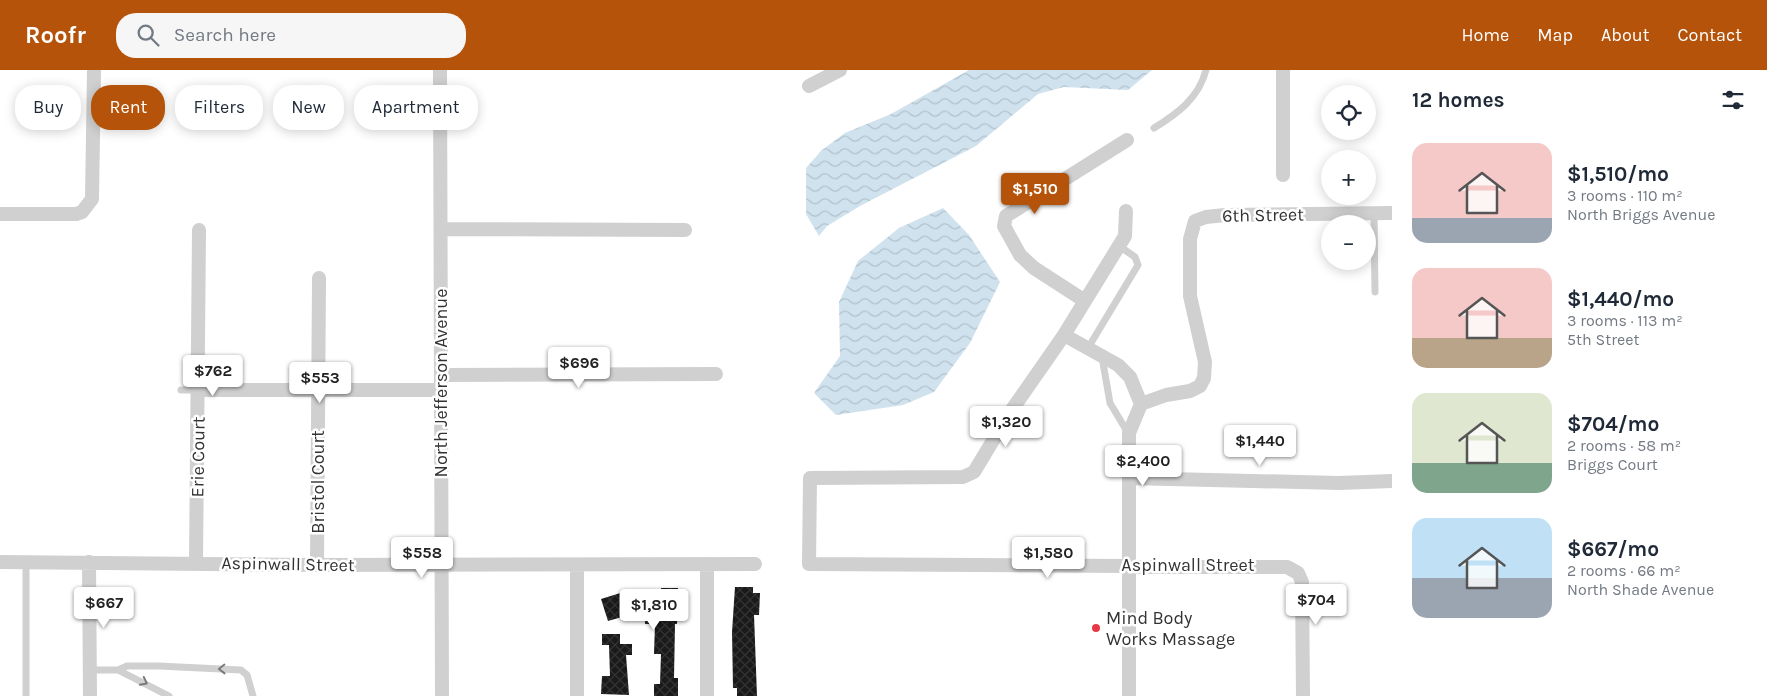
<!DOCTYPE html>
<meta charset="utf-8">
<style>
:root{--surface:#fff;--page:#f6f6f7;--text:#1f2937;--muted:#747a83;--accent:#b45309}
body{margin:0;font-family:Karla,sans-serif;background:var(--page);color:var(--text);height:100vh;display:flex;flex-direction:column;font-size:19px;white-space:nowrap}
*{box-sizing:border-box;margin:0}
p{font-size:16px;color:var(--muted)}
.icon{flex:none;width:28px;height:28px;fill:none;stroke:currentColor;stroke-width:2;stroke-linecap:round;stroke-linejoin:round}
.map{position:relative;flex:1;overflow:hidden}
.details{display:flex;flex-direction:column;background:var(--surface);width:375px}
.details>*{flex:none}
.top-card{position:absolute;left:15px;top:15px;width:475px;height:45px;display:flex;gap:10px}
.buttons{position:absolute;left:1321px;top:15px;display:grid;gap:10px}
.buttons a{display:grid;place-items:center;width:55px;height:55px;border-radius:50%;background:var(--surface);box-shadow:0 2px 12px #0003;font-size:25px}
.price{position:absolute;translate:-50% -42px;padding:0 11px;border-radius:5px;background:#fff;color:#222;font-size:16px;line-height:32px;filter:drop-shadow(0 1px 2px #0008)}
.price::after{content:'';position:absolute;left:50%;top:30px;width:15px;height:11px;margin-left:-8px;background:inherit;clip-path:polygon(0 0,100% 0,50% 100%)}
.price.on{background:var(--accent);color:#fff}
ul{padding:0;list-style:none}
li{display:flex;align-items:center;gap:15px;height:125px;padding:0 20px}
li span{display:grid;place-items:center;flex:none;width:140px;height:100px;border-radius:15px;color:#555}
li>.icon{margin-inline-start:auto}
span .icon{width:60px;height:60px;fill:#fffc;stroke-width:1}
li b{font-size:21px}
h2{display:flex;justify-content:space-between;align-items:center;height:60px;padding:0 20px;font-size:21px}
.tag{padding:0 18px;border-radius:20px;background:var(--surface);box-shadow:0 2px 12px #0003;font-size:18px;line-height:45px}
.tag.on{background:var(--accent);color:#fff}
header{display:flex;align-items:center;gap:30px;box-sizing:border-box;height:70px;padding:0 25px;background:var(--accent);color:#fff}
header strong{font-size:24px}
nav{display:flex;gap:28px;margin-inline-start:auto;font-size:18px}
.search{width:350px;height:45px;background:var(--page);display:flex;align-items:center;gap:12px;box-sizing:border-box;padding:0 18px;border-radius:20px;color:var(--muted);font-size:19px}
main{display:flex;flex:1;min-height:0}
.map>svg:first-child{display:block}
.water{fill:url(#water-waves)}
.building{fill:url(#building-cross-hatch)}
.lines{fill:none;stroke-linecap:round;stroke-linejoin:round}
.service{stroke:#d0d0d0;stroke-width:7}
.minor{stroke:#d0d0d0;stroke-width:14}
.oneway{stroke:#7a7a7a}
.poi-dot{fill:#e63946;stroke:#fff;stroke-width:2}
.labels{text-anchor:middle;stroke-width:5;stroke-linejoin:round;paint-order:stroke}
.street-label{font-size:18px;fill:#333;stroke:#fff}
.poi-label{font-size:18px;fill:#333;stroke:#fff;text-anchor:start}
</style>
<header>
<strong>Roofr</strong>
<div class="search"><svg class="icon" aria-label="search" viewBox="0 0 24 24"><circle cx="10" cy="10" r="6"/><path d="M15 15l6 6"/></svg>Search here</div>
<nav><a>Home</a><a>Map</a><a>About</a><a>Contact</a></nav>
</header>
<main>
<div class="map">
<svg width="1392" height="626" viewBox="0 0 1392 626">
<defs>
<pattern id="water-waves" width="16" height="10" patternUnits="userSpaceOnUse" patternTransform="scale(1.25)"><rect width="16" height="10" fill="#cfe2ee"/><path d="M0 5q4-4 8 0t8 0" fill="none" stroke="#b2c2cd"/></pattern>
<pattern id="building-cross-hatch" width="8" height="8" patternUnits="userSpaceOnUse" patternTransform="scale(1.25)"><rect width="8" height="8" fill="#1a1a1a"/><path d="M0 0l8 8M0 8l8-8" fill="none" stroke="#333"/></pattern>
</defs>
<rect width="100%" height="100%" fill="#fff"/>
<path class="water" d="M969 0H1152L1128 20 1064 17 1038 24 976 76 860 136 827 156 819 166 806 144V98L822 80 845 63 891 44Z
M943 138 969 165 1000 212 970 273 934 322 903 335 836 345 814 323 840 286 839 232 858 191 899 158Z"/>
<path class="building" d="M735 517H753V523H760L759 545H754L757 626H737V618H733L732 562Z
M661 518H678L677 554H675L674 608H678V626H654V614H660L661 584H654L655 554H645L646 540 608 551 601 529 630 520 634 536 656 537V530H661Z
M602 564H620V574H632V585H626L629 625 601 624 602 606H610L609 575H602Z"/>
<g class="lines">
<path class="service" d="M1154 58C1177 44 1199 28 1206 0
M1374 143 1375 222
M1088 278 1138 195 1135 187 1119 176
M1102 287 1110 333 1128 363
M181 320H199
M90 600H118L169 626
M118 600 127 596H159L241 600 247 605 253 626
M26 626V492"/>
<path class="minor" d="M440 0 442 626
M1283 0V105
M809 16 840 0
M1126 141 1125 166 1064 265 1009 344 974 402 963 407 810 408 809 494 1287 497 1298 503 1302 512 1303 626
M0 144H76L82 142 92 129 94 0
M442 159 685 160
M1085 231 1034 198 1020 185 1004 156 1006 146 1127 70
M1064 265 1118 295 1130 307 1141 334 1129 363V626
M441 305 716 304
M199 320H441
M1141 334 1166 325 1190 321 1200 316 1204 308 1205 292 1190 226V169L1195 151 1206 147 1225 145 1392 143
M1129 408 1339 413 1392 411
M0 492 317 495 755 494
M89 492 90 626
M196 493 199 160
M317 495 319 208
M577 495V626
M707 626V494"/>
</g>
<defs><path id="oneway-chevron" d="M-2-3.5L2.5 0L-2 3.5" fill="none" stroke-width="1.6" stroke-linecap="round" stroke-linejoin="round" transform="scale(1.25)"/></defs>
<g class="oneway">
<use href="#oneway-chevron" transform="translate(222 599) rotate(179)"/>
<use href="#oneway-chevron" transform="translate(144 612) rotate(27)"/>
</g>
<circle class="poi-dot" cx="1096" cy="558" r="5"/>
<g class="labels">
<g class="street-label">
<text transform="translate(1263 145) rotate(-1)" y="6">6th Street</text>
<text transform="translate(441 313) rotate(-90)" y="6">North Jefferson Avenue</text>
<text transform="translate(198 387) rotate(-89)" y="6">Erie Court</text>
<text transform="translate(318 412) rotate(-90)" y="6">Bristol Court</text>
<text transform="translate(288 494) rotate(1)" y="6">Aspinwall Street</text>
<text x="1188" y="501">Aspinwall Street</text>
</g>
<g class="poi-label">
<text x="1106" y="554">Mind Body<tspan x="1106" dy="21">Works Massage</tspan></text>
</g>
</g>
</svg>
<div class="buttons">
<a><svg class="icon" aria-label="locate" viewBox="0 0 24 24"><circle cx="12" cy="12" r="6"/><path d="M12 2v4M12 18v4M2 12h4M18 12h4"/></svg></a>
<a>+</a>
<a>−</a>
</div>
<b class="price on" style="left:1035px;top:145px">$1,510</b>
<b class="price" style="left:579px;top:319px">$696</b>
<b class="price" style="left:213px;top:327px">$762</b>
<b class="price" style="left:320px;top:334px">$553</b>
<b class="price" style="left:1006px;top:378px">$1,320</b>
<b class="price" style="left:1260px;top:397px">$1,440</b>
<b class="price" style="left:1143px;top:417px">$2,400</b>
<b class="price" style="left:422px;top:509px">$558</b>
<b class="price" style="left:1048px;top:509px">$1,580</b>
<b class="price" style="left:1316px;top:556px">$704</b>
<b class="price" style="left:104px;top:559px">$667</b>
<b class="price" style="left:654px;top:561px">$1,810</b>
<div class="top-card">
<a class="tag">Buy</a>
<a class="tag on">Rent</a>
<a class="tag">Filters</a>
<a class="tag">New</a>
<a class="tag">Apartment</a>
</div>
</div>
<section class="details">
<h2>12 homes<svg class="icon" aria-label="filters" viewBox="0 0 24 24"><path d="M4 7h16M4 17h16"/><circle cx="9" cy="7" r="2"/><circle cx="15" cy="17" r="2"/></svg></h2>
<ul>
<li><span style="background:linear-gradient(#f6c9c9 75%,#9aa5b1 0)"><svg class="icon" aria-label="home" viewBox="0 0 24 24"><path d="M3 11l9-7 9 7M6 9v11h12V9"/></svg></span><div><b>$1,510/mo</b><p>3 rooms · 110 m²</p><p>North Briggs Avenue</p></div></li>
<li><span style="background:linear-gradient(#f6c9c9 70%,#b9a48a 0)"><svg class="icon" aria-label="home" viewBox="0 0 24 24"><path d="M3 11l9-7 9 7M6 9v11h12V9"/></svg></span><div><b>$1,440/mo</b><p>3 rooms · 113 m²</p><p>5th Street</p></div></li>
<li><span style="background:linear-gradient(#dfe7d0 70%,#7fa58c 0)"><svg class="icon" aria-label="home" viewBox="0 0 24 24"><path d="M3 11l9-7 9 7M6 9v11h12V9"/></svg></span><div><b>$704/mo</b><p>2 rooms · 58 m²</p><p>Briggs Court</p></div></li>
<li><span style="background:linear-gradient(#bfe0f5 60%,#9aa5b1 0)"><svg class="icon" aria-label="home" viewBox="0 0 24 24"><path d="M3 11l9-7 9 7M6 9v11h12V9"/></svg></span><div><b>$667/mo</b><p>2 rooms · 66 m²</p><p>North Shade Avenue</p></div></li>
</ul>
</section>
</main>
